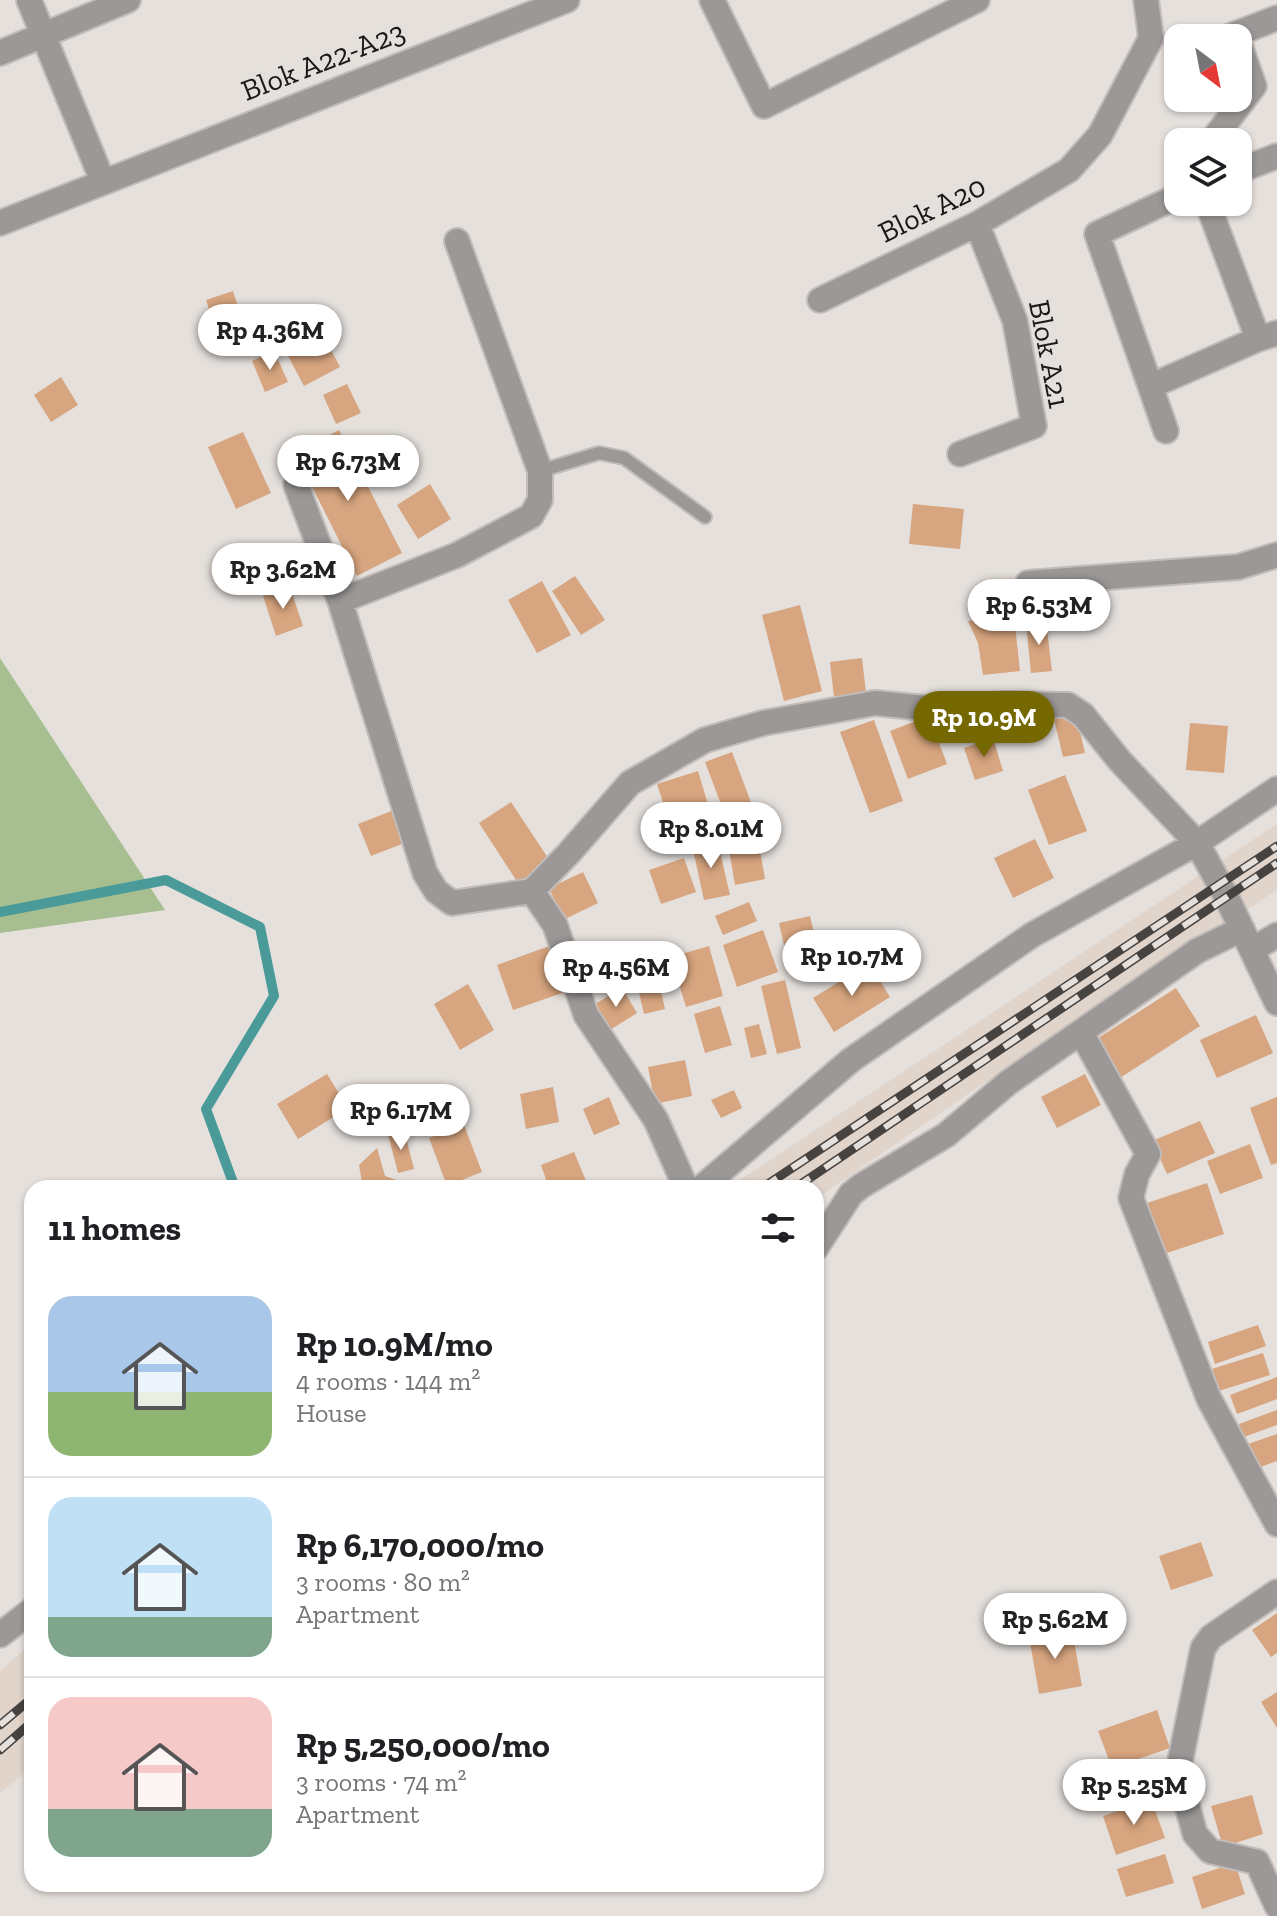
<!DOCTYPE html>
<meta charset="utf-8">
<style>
:root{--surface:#fff;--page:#f2f2f2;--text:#202124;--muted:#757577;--line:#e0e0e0;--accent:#766800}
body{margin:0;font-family:"Zilla Slab",serif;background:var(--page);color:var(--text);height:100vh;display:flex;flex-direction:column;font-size:30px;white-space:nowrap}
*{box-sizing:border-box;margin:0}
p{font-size:26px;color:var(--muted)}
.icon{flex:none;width:44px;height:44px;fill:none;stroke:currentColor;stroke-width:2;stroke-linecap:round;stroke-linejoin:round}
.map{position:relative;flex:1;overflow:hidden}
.sheet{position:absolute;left:24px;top:1180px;width:800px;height:712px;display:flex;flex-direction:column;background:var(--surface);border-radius:24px;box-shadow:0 2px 6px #0004}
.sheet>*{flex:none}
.needle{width:52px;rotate:148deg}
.tools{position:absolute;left:1164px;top:24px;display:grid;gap:16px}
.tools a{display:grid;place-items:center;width:88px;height:88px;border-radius:16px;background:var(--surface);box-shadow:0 2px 6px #0004;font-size:40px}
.price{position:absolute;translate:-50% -68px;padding:0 18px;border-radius:28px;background:#fff;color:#222;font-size:26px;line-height:52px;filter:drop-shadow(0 2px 4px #0008)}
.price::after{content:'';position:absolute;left:50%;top:48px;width:24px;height:18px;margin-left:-12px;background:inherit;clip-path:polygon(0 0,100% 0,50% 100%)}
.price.on{background:var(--accent);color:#fff}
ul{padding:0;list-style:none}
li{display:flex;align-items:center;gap:24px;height:200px;padding:0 24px}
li+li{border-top:2px solid var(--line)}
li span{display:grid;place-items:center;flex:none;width:224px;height:160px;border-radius:24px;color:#555}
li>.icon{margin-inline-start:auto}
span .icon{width:96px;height:96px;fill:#fffc;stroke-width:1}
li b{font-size:34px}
h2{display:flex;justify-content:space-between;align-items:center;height:96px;padding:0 24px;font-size:34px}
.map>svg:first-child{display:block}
.built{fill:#e0d4cb}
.green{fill:#a6be90}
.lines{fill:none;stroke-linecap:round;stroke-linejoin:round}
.stream{stroke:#4a9a9a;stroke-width:10}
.building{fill:#d7a57f}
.lane-casing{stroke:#c1bcb9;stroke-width:16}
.street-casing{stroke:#c1bcb9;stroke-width:28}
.lane{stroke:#9b9897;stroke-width:12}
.street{stroke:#9b9897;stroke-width:24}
.rail-casing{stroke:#464341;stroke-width:9}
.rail{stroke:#e5e0dc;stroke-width:6;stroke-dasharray:18;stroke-linecap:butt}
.labels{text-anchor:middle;stroke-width:6;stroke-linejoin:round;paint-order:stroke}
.street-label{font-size:30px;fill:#1b1918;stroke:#e5e0dc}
</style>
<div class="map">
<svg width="1277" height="1916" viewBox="0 0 1277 1916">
<rect width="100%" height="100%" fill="#e5e0dc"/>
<path class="built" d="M1277 824V890L968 1094 816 1199V1188H728Z
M32 1643V1767L0 1793V1671Z"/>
<path class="green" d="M0 658 165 910 0 933Z"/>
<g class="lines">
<path class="stream" d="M0 912 166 880 260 927 274 996 206 1109 235 1188"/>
</g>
<path class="building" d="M233 291 249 341 222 350 206 300Z
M315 320 340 367 304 386 279 339Z
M274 351 288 382 265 392 252 361Z
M61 377 78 405 51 422 34 395Z
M347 384 361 413 336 424 323 395Z
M339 430 402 553 357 576 295 453Z
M243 432 271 493 236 509 208 447Z
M430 484 451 519 418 539 397 505Z
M913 504 964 509 960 549 909 544Z
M575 576 605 620 581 635 552 591Z
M542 581 571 635 537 653 508 600Z
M290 587 303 626 276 636 263 596Z
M800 605 822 691 784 701 762 615Z
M1014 616 1020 671 983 675 978 643 968 621Z
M1046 621 1052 671 1031 673 1026 623Z
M862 658 866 693 834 697 830 662Z
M1076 715 1085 753 1063 757 1054 719Z
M929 716 947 764 908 779 890 731Z
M874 720 903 801 870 813 840 732Z
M1190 723 1228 726 1224 773 1186 770Z
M993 738 1003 771 975 780 964 748Z
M732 752 752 805 725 815 705 762Z
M698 771 713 821 673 834 657 784Z
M1065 775 1087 831 1049 845 1028 790Z
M511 802 550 861 518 883 479 823Z
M394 810 407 842 371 856 358 824Z
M717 839 730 895 704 900 692 845Z
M758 839 765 879 735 885 728 844Z
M1035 839 1054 878 1013 898 994 858Z
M684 858 696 892 661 904 649 870Z
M583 872 598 903 563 920 549 888Z
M749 902 757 921 723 935 715 916Z
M810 916 819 955 788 963 779 923Z
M763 930 778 972 737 987 723 945Z
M552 945 568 991 513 1010 497 965Z
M709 946 723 996 686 1007 671 957Z
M638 948 647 969 596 989 589 967Z
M869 963 890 997 834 1032 813 998Z
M658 979 665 1009 644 1014 637 984Z
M785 980 801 1048 777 1054 761 986Z
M468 984 494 1030 460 1050 434 1004Z
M622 988 637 1013 610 1030 595 1004Z
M1176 988 1200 1026 1120 1078 1095 1040Z
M720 1006 732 1045 705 1053 694 1014Z
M1256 1015 1273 1053 1217 1078 1200 1040Z
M759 1024 767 1054 751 1058 744 1028Z
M685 1060 692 1096 655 1104 648 1067Z
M327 1074 348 1108 298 1139 277 1104Z
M1085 1074 1101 1105 1057 1128 1041 1097Z
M553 1087 559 1122 526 1129 520 1094Z
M734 1090 742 1108 721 1118 711 1100Z
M609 1097 620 1124 594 1135 583 1109Z
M1277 1097V1163L1271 1165 1250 1108Z
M1200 1121 1215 1153 1167 1174 1152 1141Z
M464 1125 482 1172 447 1186 429 1138Z
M404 1130 414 1169 398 1173 388 1134Z
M1250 1144 1263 1178 1220 1194 1207 1161Z
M377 1148 385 1176 408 1184 409 1188H363L359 1165Z
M574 1152 589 1188H549L541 1165Z
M1207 1183 1224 1234 1158 1256 1141 1205Z
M1258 1325 1266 1346 1215 1364 1208 1342Z
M1263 1353 1270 1375 1209 1394 1202 1372Z
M1277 1377V1399L1237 1414 1230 1395Z
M1277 1410V1425L1244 1437 1239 1424Z
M1277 1434V1461L1250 1471 1242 1446Z
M1201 1542 1213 1576 1171 1590 1159 1556Z
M1277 1613V1653L1271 1657 1252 1630Z
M1072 1629 1082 1686 1039 1694 1029 1636Z
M1277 1692V1728L1261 1702Z
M1157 1710 1170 1748 1112 1768 1098 1731Z
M1252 1795 1263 1834 1223 1847 1211 1806Z
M1151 1799 1165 1838 1116 1855 1103 1816Z
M1165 1854 1174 1883 1126 1897 1117 1869Z
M1235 1863 1245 1894 1202 1909 1192 1877Z"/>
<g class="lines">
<defs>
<path id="lane" d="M540 471 599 453 624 458 705 517"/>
<path id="street" d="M29 0 103 182
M712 0 764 106 977 0
M1225 38 1277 18
M0 53 128 0
M1211 142 1254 86 1238 41
M1238 171 1277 156
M1207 202 1258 339
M0 223 567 0
M820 300 977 224 1069 170 1100 135 1151 38 1146 0
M1151 386 1258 339 1277 333
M1166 431 1097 234 1178 196
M960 454 1034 426 1015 321 977 224
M296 485 340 601 425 873 436 891 452 903 532 891
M1028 583 1238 567 1277 555
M340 601 457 555 531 516 540 500V471L457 241
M1252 950 1277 935
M1081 1032 1148 1154 1137 1174 1131 1198 1209 1399 1277 1524
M686 1188 656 1120 586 1015 555 925 532 891 569 853 630 783 705 740 763 723 875 703 935 709 1005 704 1068 705 1083 715 1120 761 1197 843 1226 896 1277 1003
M701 1188 851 1060 1032 935 1197 843 1277 789
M816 1248 851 1194 861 1186 946 1135 1009 1082 1197 951 1242 929
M1277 1592 1211 1637 1203 1648 1178 1772 1195 1834 1210 1851 1257 1862 1277 1906
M0 1635 32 1610"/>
</defs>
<use href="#lane" class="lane-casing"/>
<use href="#street" class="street-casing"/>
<use href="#lane" class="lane"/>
<use href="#street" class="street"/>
<defs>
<path id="rail" d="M762 1188 1277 846
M795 1188 1277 863
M0 1725 32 1698
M0 1750 32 1722"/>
</defs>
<use href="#rail" class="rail-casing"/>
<use href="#rail" class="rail"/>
</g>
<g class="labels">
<g class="street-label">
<text transform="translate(323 61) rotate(-21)" y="10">Blok A22-A23</text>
<text transform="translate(932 209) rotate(-26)" y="10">Blok A20</text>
<text transform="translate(1049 354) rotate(79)" y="10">Blok A21</text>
</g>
</g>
</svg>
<div class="tools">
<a><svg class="needle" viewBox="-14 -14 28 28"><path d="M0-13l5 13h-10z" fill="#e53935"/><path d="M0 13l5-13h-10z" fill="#757577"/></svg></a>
<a><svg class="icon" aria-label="layers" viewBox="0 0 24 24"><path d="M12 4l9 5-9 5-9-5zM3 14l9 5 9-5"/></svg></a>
</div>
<b class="price" style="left:270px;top:372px">Rp 4.36M</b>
<b class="price" style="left:348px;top:503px">Rp 6.73M</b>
<b class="price" style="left:283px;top:611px">Rp 3.62M</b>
<b class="price" style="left:1039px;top:647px">Rp 6.53M</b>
<b class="price on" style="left:984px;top:759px">Rp 10.9M</b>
<b class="price" style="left:711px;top:870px">Rp 8.01M</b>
<b class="price" style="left:852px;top:998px">Rp 10.7M</b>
<b class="price" style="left:616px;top:1009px">Rp 4.56M</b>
<b class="price" style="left:401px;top:1152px">Rp 6.17M</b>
<b class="price" style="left:1055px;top:1661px">Rp 5.62M</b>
<b class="price" style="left:1134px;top:1827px">Rp 5.25M</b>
<section class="sheet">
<h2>11 homes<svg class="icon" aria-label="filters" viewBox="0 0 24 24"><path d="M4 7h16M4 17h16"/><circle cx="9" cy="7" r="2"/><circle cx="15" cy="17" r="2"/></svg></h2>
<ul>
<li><span style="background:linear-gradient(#a9c7e8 60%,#8fb573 0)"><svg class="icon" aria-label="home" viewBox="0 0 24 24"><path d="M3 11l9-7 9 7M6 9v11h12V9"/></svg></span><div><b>Rp 10.9M/mo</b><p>4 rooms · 144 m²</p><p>House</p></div></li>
<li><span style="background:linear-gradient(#bfe0f5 75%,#7fa58c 0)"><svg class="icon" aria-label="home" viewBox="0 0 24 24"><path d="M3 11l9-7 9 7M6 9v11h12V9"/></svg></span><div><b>Rp 6,170,000/mo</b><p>3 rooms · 80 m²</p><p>Apartment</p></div></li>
<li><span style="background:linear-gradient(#f6c9c9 70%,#7fa58c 0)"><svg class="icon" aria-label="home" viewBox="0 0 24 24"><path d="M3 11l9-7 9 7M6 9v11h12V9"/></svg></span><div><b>Rp 5,250,000/mo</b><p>3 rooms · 74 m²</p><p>Apartment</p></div></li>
</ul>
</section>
</div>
